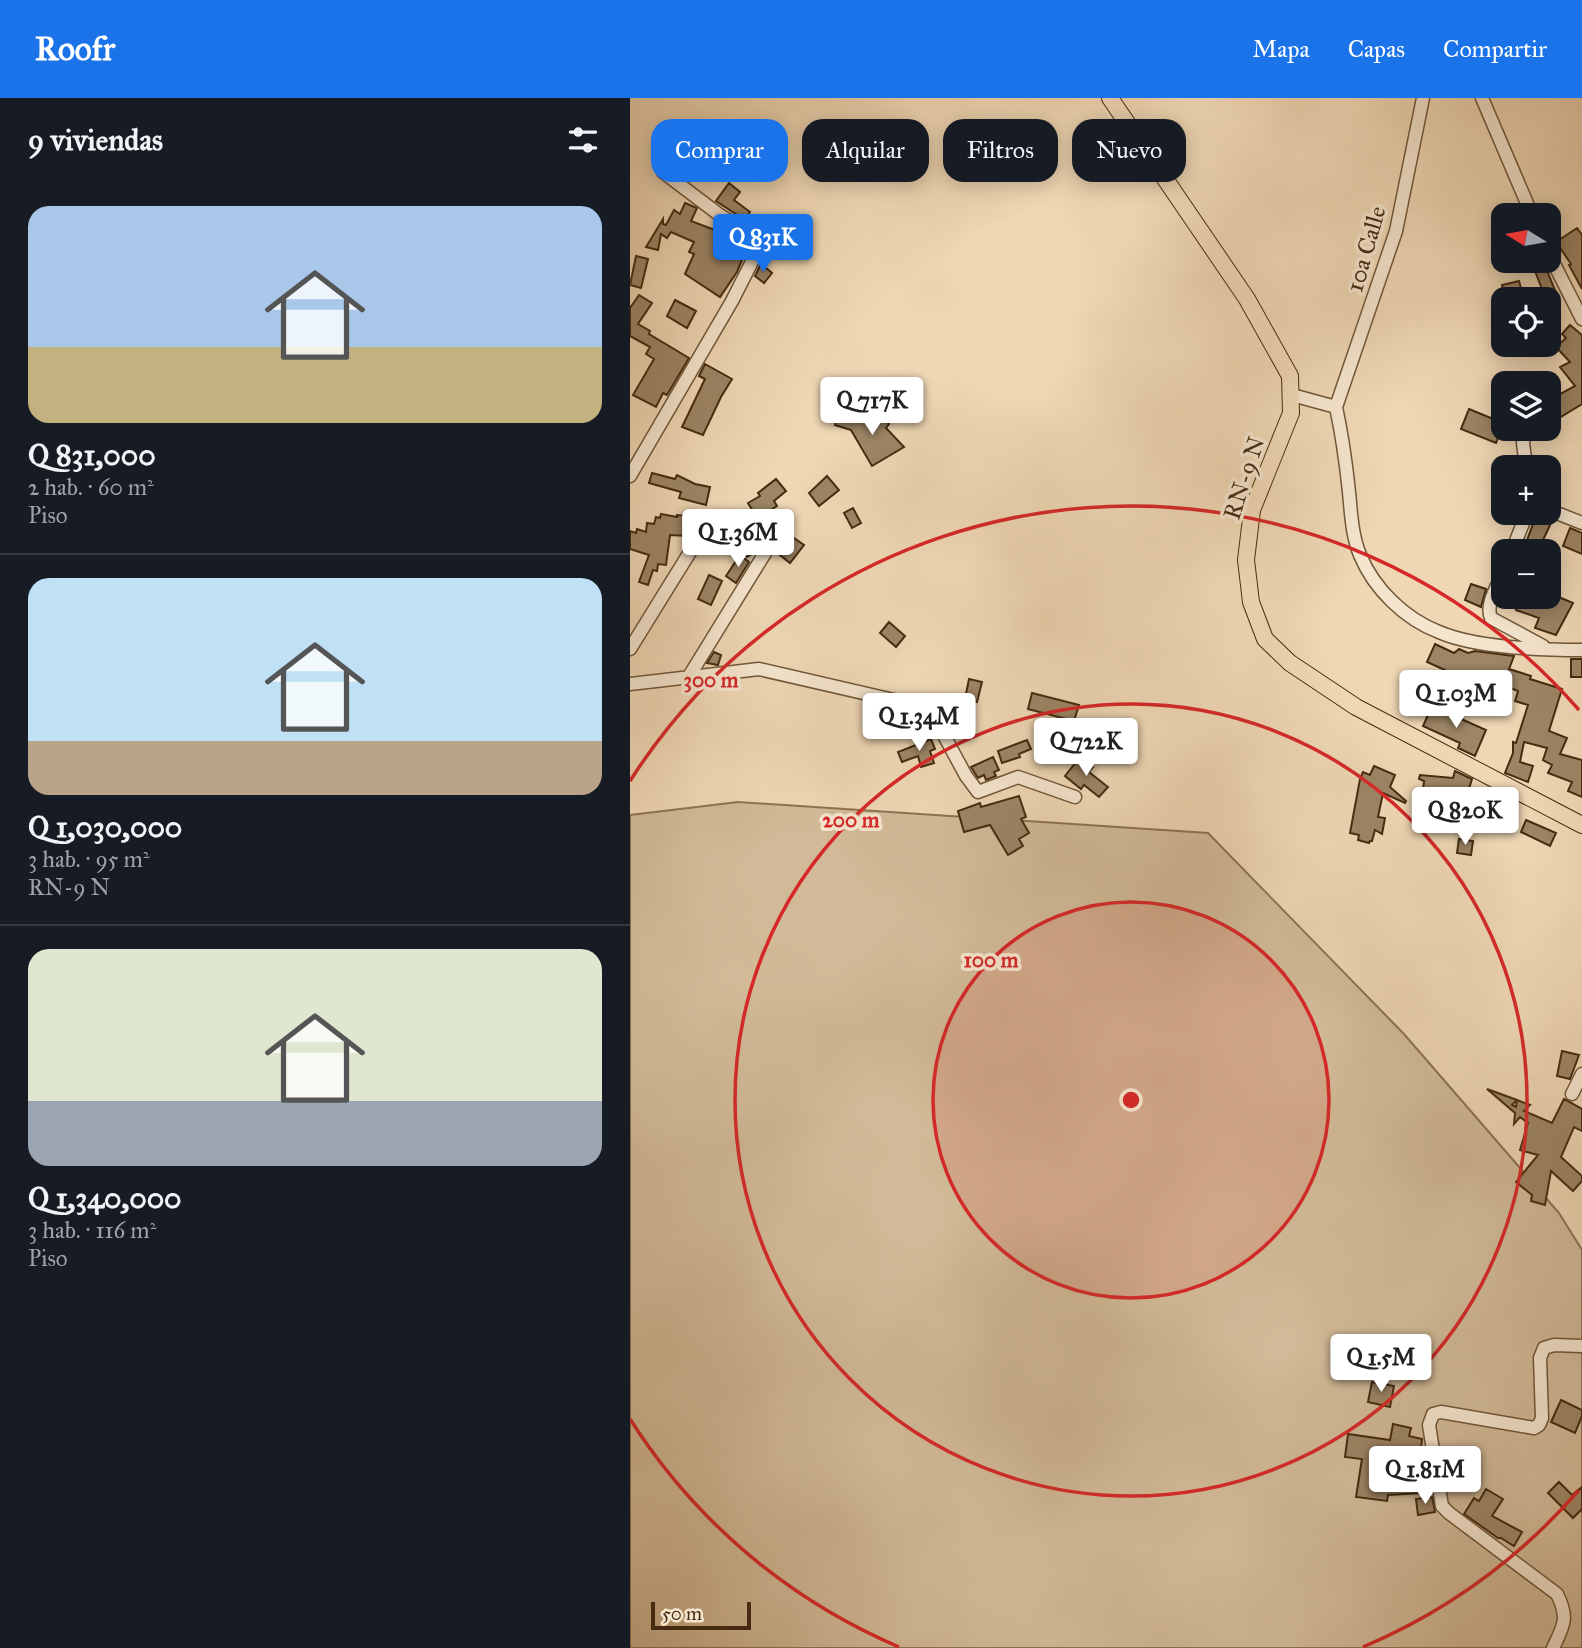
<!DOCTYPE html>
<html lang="es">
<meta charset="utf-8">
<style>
:root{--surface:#171b24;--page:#20242c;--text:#f1f3f6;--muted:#9ea1a6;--line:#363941;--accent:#1a73e8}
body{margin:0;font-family:"IM FELL Great Primer",serif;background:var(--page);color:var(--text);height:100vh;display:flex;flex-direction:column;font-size:26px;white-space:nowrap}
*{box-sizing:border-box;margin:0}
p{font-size:23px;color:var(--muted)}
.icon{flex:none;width:38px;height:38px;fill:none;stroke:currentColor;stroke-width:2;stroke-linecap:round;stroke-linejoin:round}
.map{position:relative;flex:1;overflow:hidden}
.details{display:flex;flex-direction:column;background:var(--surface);width:630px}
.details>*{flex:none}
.guide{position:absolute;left:21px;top:21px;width:665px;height:63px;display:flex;gap:14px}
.needle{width:46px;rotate:281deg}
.controls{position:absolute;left:861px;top:105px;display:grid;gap:14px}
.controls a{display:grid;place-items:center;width:70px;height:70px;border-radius:14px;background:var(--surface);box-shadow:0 4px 18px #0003;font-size:35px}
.scale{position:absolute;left:21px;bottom:18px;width:100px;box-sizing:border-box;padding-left:7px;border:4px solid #452c10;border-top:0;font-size:19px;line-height:24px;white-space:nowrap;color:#452c10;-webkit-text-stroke:5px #f5e5ce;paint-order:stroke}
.price{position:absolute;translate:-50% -60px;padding:0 16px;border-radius:7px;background:#fff;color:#222;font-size:23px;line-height:46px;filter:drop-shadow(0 2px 4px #0008)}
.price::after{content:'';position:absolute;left:50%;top:42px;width:21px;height:16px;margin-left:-10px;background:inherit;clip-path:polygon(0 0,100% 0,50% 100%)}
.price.selected{background:var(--accent);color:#fff}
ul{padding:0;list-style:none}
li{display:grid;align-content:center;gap:14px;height:371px;padding:0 28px}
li+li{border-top:2px solid var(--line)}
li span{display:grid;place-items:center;height:217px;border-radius:21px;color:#555}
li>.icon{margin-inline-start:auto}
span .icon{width:126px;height:126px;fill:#fffc;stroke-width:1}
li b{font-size:30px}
h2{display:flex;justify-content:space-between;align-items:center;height:84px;padding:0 28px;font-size:30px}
.pill{padding:0 24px;border-radius:21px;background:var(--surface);box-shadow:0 4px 18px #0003;font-size:24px;line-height:63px}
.pill.selected{background:var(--accent);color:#fff}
header{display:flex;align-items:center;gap:42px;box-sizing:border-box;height:98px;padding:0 35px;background:var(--accent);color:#fff}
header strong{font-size:33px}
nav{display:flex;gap:38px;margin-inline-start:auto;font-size:24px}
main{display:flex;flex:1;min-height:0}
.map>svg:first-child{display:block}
.green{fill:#d2ba98;stroke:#8c7354;stroke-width:2}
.building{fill:#9d8565;stroke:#452c10;stroke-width:2}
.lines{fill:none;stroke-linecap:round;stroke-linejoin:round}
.minor-casing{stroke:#705739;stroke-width:15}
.major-casing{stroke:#452c10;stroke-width:18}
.minor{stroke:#f5e5ce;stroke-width:12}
.major{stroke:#efd7b4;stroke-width:16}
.ring{fill:none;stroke:#d62828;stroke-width:3.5}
.labels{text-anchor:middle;stroke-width:7;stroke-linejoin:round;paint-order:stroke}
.street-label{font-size:24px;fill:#452c10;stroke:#f5e5ce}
.centre{fill:#d62828;stroke:#f5e5ce;stroke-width:3.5}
.ring-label{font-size:21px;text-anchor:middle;font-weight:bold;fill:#d62828;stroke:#f5e5ce;stroke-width:7;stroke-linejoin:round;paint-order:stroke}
</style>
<header>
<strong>Roofr</strong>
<nav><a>Mapa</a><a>Capas</a><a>Compartir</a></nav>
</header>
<main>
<section class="details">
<h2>9 viviendas<svg class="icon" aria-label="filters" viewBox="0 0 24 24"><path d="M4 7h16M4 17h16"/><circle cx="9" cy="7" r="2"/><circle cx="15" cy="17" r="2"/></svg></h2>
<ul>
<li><span style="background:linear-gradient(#a9c7e8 65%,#c2b280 0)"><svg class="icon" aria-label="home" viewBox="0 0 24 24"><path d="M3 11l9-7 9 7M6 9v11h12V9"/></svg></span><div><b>Q 831,000</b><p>2 hab. · 60 m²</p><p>Piso</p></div></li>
<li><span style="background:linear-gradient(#bfe0f5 75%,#b9a48a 0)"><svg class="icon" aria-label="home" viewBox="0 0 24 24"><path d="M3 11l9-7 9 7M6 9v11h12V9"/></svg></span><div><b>Q 1,030,000</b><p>3 hab. · 95 m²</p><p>RN-9 N</p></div></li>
<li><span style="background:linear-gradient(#dfe7d0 70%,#9aa5b1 0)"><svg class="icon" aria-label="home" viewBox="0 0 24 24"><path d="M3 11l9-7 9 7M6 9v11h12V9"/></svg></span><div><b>Q 1,340,000</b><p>3 hab. · 116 m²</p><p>Piso</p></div></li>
</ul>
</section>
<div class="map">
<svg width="952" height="1550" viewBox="0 0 952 1550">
<rect width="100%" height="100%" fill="#efd7b4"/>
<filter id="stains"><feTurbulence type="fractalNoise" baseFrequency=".00286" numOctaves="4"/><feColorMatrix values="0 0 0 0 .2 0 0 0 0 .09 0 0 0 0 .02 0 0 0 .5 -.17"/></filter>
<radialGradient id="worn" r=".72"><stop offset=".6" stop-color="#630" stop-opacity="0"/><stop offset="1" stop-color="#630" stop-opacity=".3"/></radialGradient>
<path class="green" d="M108 704 578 735 774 936 929 1115 952 1152V1550H0V717Z"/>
<path class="building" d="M32 47 44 55 49 48 83 71 74 83 65 76 60 83 26 56Z
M99 85 110 94 104 102 120 114 115 122 86 103Z
M55 105 67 110 61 123 119 145 107 174 90 199 55 176 64 156 59 154 64 144 41 134 37 140 31 136 28 152 16 149 33 121V126L36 127 44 112 50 116Z
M947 130 952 137V191L939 167 941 166 926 144Z
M6 158 18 161 11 190 0 187Z
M901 163H913L929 202 919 206V201H916Z
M131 166 142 175 134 185 125 178Z
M889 183 894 201H874L872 187Z
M9 197 22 205 8 226 20 233 19 236 59 260 37 297 33 295 26 309 3 297 24 261 16 256 20 249 0 238V210Z
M45 202 66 213 57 230 37 218Z
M940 227 952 237V306L929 320 925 311 919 314V302L945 288 930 269 940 264 926 249 936 240 932 236Z
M75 266 102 281 91 299 73 337 52 329 75 281 69 278Z
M839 311 873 325 866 345 831 331Z
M208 316 240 325 250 316 259 326 256 330 274 349 242 368 221 332 205 327Z
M22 375 45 381 47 377 65 386 80 389 76 407 49 400 51 394 19 385Z
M197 378 209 392 189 408 179 395Z
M146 381 156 393 144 403 147 408 136 415 142 424 133 429 158 448 164 440 174 447 160 465 136 446 130 448 125 454 117 459 102 436 127 420 118 405 130 398 128 395Z
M223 410 231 425 222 430 214 415Z
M907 415 922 423 913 442 915 443 911 453H893Z
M31 416 47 419V417L58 418 57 438 40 437 36 467 28 466 27 473 23 472 18 487 9 484 19 457 0 451V433L6 435 7 431 16 434 17 425 24 426 26 419 30 420Z
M940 430 952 435V456L933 448Z
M110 457 119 464 106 485 96 478Z
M79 477 92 483 81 507 68 501Z
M841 486 856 491 851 509 835 502Z
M919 495 943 505 926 537 905 530 909 520 886 512 890 499H919Z
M259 524 275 538 266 549 250 535Z
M805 546 824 555 829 551 838 555 845 553 884 558 879 571 901 578 900 581 932 591 919 633 937 640 930 656 952 662V699L938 693 942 684 918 675 922 667 913 662 917 650 894 644 890 664 903 668 898 684 875 675 883 655V644L886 645 898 607 885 603 888 593 849 577 844 591 824 584 826 577 797 564Z
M84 554 91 557 88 567 77 565Z
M941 561H952V579H941Z
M339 581 352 584 347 604 335 601Z
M402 595 449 607 444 623 398 611Z
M802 608 856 632 845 658 828 650 830 645 793 628Z
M270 613 290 617 295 621 294 627 269 624Z
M267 616 268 630 253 632 252 617Z
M301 641 305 651 300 653 304 665 291 669 288 658 272 664 268 654Z
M397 642 401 651 389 656 390 659 372 665 368 653Z
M363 659 369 672 364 674 366 678 356 682 354 677 348 680 341 669Z
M450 659 463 669 459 674 478 689 469 699 454 687 451 691 435 678Z
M744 668 765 677 760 689 776 703 775 705 753 695 748 719 755 720 752 736 745 732 742 743H740L739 745 728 742 729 737 720 735 730 681 733 674 740 677Z
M825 673 842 681 837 697 818 691 815 719 790 717 794 683 789 681 790 677 823 680Z
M389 698 396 719 391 721 399 735 389 741 393 748 378 757 360 727 334 734 328 713 350 705 351 709Z
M867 702 881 712 873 724 858 714Z
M896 722 926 735 920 748 891 734Z
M829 741 843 743 841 757 827 755Z
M932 953 949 957 940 981 927 978Z
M857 991 887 1002 882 1007 886 1009 887 1002 900 1007 894 1013 922 1025 934 1001 952 1011V1033L944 1029 931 1059 952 1078V1083L943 1093 921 1073 915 1107 901 1103 902 1097 886 1084 908 1057 890 1052 898 1025 890 1019 884 1026 885 1015Z
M742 1284 764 1288 760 1309 738 1304Z
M931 1302 952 1312V1318L945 1335 921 1324Z
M763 1326 781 1330 779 1338 792 1341 790 1359 795 1360 796 1366 795 1376 791 1375 792 1395 758 1397 757 1403 726 1399 732 1361 715 1359 718 1336 760 1342Z
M929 1384 942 1397 952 1389V1411L943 1420 918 1395Z
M856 1391 873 1401 862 1418 892 1434 884 1448 871 1440H868L834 1416 844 1400 849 1403Z
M802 1399 805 1414 788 1417 786 1401Z"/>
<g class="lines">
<defs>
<path id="minor" d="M852 0 902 117
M919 156 952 221
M662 297 706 309
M706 309C712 337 716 365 719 394 721 415 722 438 730 457 744 491 775 521 809 534 846 550 912 552 952 552
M706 309 766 133 793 0
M895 331 893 345 896 369
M0 378 102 203 130 148 128 140 91 118 33 74
M919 412 952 425
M882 453 897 415
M873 475C868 487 855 507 861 520L913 548
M0 551 60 454
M58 580 135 455
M0 586 129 571 294 609 302 615 336 678 348 694 388 679 445 699
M942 996 952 976
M923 1550C934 1527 939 1520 927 1496L819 1415 812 1408 799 1327 803 1316 811 1314 904 1330 909 1327 912 1320 910 1260 914 1250 924 1247 952 1248"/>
<path id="major" d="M480 0 617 201 660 278 661 315 622 412 616 462 621 504 635 541 660 565 726 609 952 727"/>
</defs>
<use href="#minor" class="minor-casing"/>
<use href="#major" class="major-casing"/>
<use href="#minor" class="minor"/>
<use href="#major" class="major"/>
</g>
<circle cx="501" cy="1002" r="198" fill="#d62828" fill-opacity=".12"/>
<g class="ring">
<circle cx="501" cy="1002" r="198"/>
<circle cx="501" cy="1002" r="396"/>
<path d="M949 1392A594 594 0 0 1 733 1549M269 1549A594 594 0 0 1 0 1321M0 683A594 594 0 0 1 949 612"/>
</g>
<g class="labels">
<g class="street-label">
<text transform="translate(736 151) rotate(-74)" y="8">10a Calle</text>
<text transform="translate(614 380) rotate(-72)" y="8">RN-9 N</text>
</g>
</g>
<circle cx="501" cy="1002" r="10" class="centre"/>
<g class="ring-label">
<text x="81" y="589">300 m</text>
<text x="221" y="729">200 m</text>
<text x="361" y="869">100 m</text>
</g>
<rect width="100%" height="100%" filter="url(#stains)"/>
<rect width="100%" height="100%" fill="url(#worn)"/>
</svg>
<div class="controls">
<a><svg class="needle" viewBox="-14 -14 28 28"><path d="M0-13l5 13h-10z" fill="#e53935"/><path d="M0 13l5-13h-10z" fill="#9ea1a6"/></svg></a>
<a><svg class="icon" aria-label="locate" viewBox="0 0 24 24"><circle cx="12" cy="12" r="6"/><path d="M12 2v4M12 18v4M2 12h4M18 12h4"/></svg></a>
<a><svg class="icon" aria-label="layers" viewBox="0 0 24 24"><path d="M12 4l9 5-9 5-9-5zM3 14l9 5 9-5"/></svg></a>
<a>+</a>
<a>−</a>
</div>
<div class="scale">50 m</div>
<b class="price selected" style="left:133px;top:176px">Q 831K</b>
<b class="price" style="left:242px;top:339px">Q 717K</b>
<b class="price" style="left:108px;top:471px">Q 1.36M</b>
<b class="price" style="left:826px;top:632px">Q 1.03M</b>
<b class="price" style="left:289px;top:655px">Q 1.34M</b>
<b class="price" style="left:456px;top:680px">Q 722K</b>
<b class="price" style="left:835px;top:749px">Q 820K</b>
<b class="price" style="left:751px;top:1296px">Q 1.5M</b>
<b class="price" style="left:795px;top:1408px">Q 1.81M</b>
<div class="guide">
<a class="pill selected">Comprar</a>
<a class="pill">Alquilar</a>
<a class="pill">Filtros</a>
<a class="pill">Nuevo</a>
</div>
</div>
</main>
